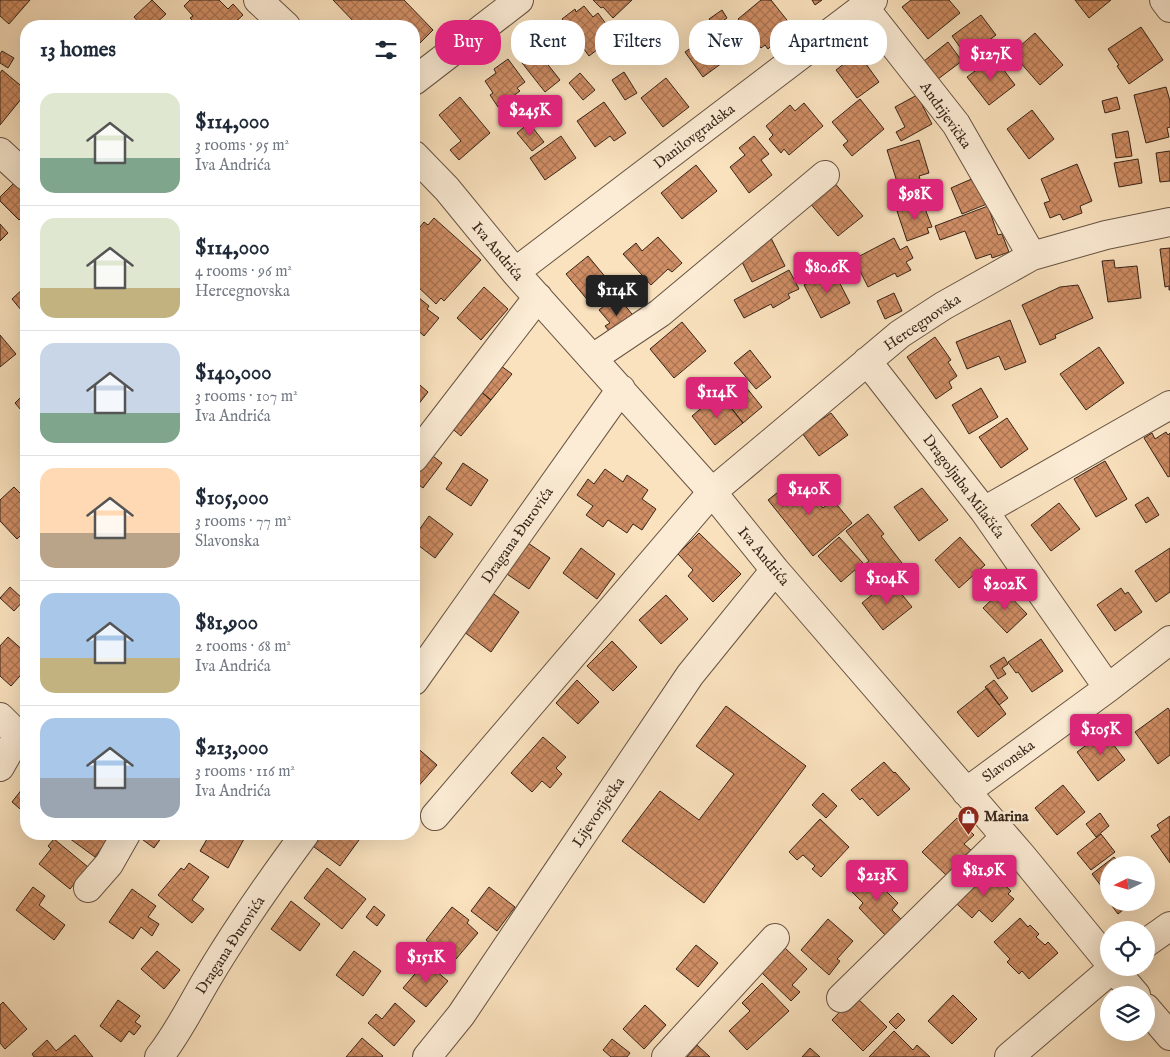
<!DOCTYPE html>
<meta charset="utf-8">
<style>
:root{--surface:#fff;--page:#f6f6f7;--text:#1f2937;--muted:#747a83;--line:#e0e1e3;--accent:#db2777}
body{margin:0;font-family:"IM FELL English",serif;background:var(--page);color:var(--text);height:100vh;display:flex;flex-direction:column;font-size:19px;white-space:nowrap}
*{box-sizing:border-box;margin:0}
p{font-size:16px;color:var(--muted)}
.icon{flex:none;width:28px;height:28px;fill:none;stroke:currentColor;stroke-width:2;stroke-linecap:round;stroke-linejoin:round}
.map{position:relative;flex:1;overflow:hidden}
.details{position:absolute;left:20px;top:20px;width:400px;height:820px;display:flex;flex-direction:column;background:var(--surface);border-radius:20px;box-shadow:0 5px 20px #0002}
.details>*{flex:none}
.top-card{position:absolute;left:435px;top:20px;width:475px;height:45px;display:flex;gap:10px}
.needle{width:32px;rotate:265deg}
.buttons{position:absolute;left:1100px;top:856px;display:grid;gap:10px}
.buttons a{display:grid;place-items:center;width:55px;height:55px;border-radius:50%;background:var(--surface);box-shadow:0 5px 20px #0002;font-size:25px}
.price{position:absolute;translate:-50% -42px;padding:0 11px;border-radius:5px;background:var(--accent);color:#fff;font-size:16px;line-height:32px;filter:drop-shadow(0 1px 2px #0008)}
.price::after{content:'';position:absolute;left:50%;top:30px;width:15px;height:11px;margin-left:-8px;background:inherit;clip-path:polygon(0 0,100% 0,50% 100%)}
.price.on{background:#222;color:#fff}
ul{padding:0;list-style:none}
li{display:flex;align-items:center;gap:15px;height:125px;padding:0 20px}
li+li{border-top:1px solid var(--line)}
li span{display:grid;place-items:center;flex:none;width:140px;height:100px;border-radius:15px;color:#555}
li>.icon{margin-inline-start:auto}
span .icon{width:60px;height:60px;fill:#fffc;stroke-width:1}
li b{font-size:21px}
h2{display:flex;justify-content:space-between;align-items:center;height:60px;padding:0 20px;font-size:21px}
.chip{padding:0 18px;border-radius:20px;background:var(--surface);box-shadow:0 5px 20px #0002;font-size:18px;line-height:45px}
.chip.on{background:var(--accent);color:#fff}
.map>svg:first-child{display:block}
.building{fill:url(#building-cross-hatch);stroke:#37251a}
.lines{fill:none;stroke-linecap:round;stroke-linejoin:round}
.minor-casing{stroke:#685443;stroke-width:30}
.minor{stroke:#fcecd5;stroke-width:28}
.labels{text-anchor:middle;stroke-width:5;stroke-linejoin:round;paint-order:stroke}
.street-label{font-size:15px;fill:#37251a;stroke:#fcecd5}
.poi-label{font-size:15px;font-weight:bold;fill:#37251a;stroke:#fcecd5;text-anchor:start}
</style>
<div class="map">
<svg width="1170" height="1057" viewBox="0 0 1170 1057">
<defs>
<pattern id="building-cross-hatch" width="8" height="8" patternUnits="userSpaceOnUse" patternTransform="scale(1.25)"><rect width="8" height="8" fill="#d08e65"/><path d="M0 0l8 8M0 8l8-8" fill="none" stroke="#aa7452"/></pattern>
</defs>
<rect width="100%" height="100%" fill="#fae2be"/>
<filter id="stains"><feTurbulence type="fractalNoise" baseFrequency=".004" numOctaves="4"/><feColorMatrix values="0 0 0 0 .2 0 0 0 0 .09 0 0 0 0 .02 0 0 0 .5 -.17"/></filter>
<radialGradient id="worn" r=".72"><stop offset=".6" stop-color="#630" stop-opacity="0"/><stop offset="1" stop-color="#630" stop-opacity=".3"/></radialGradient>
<path class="building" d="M0 0H30L9 24 0 16Z
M152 0 166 14 153 26H142L134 17Z
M190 0H219L228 9 233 4 243 15 231 26H198L190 18 193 16 184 6Z
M333 0H404L433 30 414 49V26H358Z
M593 0H632L613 18 603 7 601 8Z
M761 0H771L798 34 778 50 773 44 768 49 765 45 761 48 738 19Z
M812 0H822L815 5Z
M911 0H949L960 13 928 39 902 7Z
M1075 0H1111L1089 18Z
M584 6 593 17 598 13 615 36 589 56 562 19 575 9 576 12Z
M722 10 727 18 714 27 709 19Z
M981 15 996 35 967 57 952 36Z
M1141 27 1163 60 1129 84 1117 66 1119 65 1108 49Z
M1035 33 1063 65 1040 85 1012 53Z
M709 35 726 60 703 77 685 52Z
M948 42 962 61 938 79 924 61Z
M534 47 560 80 545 92 519 59Z
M2 51 14 58 8 68 0 63V54Z
M858 53 879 82 857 98 836 70Z
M994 57 1015 85 989 105 967 77Z
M508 59 525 82 517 88 520 91 498 107 490 95 493 93 485 81 496 73 494 69Z
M2 70 26 90V93L0 125V73Z
M624 72 637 93 625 100 612 80Z
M580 73 595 90 583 100 569 83Z
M666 78 689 107 663 127 641 98Z
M1166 87 1170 101V127L1167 128 1169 137 1146 143 1134 95Z
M917 95 932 124 901 141 896 132 905 127 895 107Z
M460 97 490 133 459 160 450 150 461 141 439 115Z
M1117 97 1120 109 1105 113 1102 101Z
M860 99 884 129 852 156 843 145 848 141 832 122Z
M604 102 626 133 614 141 610 136 595 147 577 121Z
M804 103 823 126 789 155 784 149 781 153 769 139 773 135 766 126 790 105 795 111Z
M1032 110 1054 139 1029 159 1007 129Z
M529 123 544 142 532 151 517 133Z
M1128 131 1132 156 1116 158 1112 134Z
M561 136 576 158 545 180 530 158Z
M754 136 769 154 761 160 772 175 749 193 730 167 745 155 739 148Z
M919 140 929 173 919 176 926 197 897 206 891 187 898 185 887 150Z
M1170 151V181L1160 182 1156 153Z
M1138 159 1142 183 1119 187 1114 163Z
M1077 164 1092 201 1080 206 1082 213 1063 220 1060 214 1050 218 1044 203 1050 201 1041 179Z
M696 165 717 191 682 219 661 193Z
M976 177 987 204 962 214 951 188Z
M18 179 26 187V213L19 220 0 201V197Z
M832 180 863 216 838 236 808 201Z
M920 203 921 207 924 206 932 227 927 228 929 233 907 241 897 211Z
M988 206 998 235 1002 234 1009 252 992 258 991 254 976 259 965 231 940 240 935 226Z
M434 218 481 260 444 301 441 298 436 304 414 283V278L417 275 414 273V230L416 232 424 222 428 225Z
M0 224 8 233 0 241Z
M658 237 682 263 672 272 668 269 651 285 623 254 636 243 642 251Z
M771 238 785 266 752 282 740 258 753 247Z
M894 238 900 250 907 246 913 258 906 262 911 270 897 277 895 273 868 287 854 259Z
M1170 248V290H1169V286L1165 287 1160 249Z
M588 256 612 285 590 303 566 274Z
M1114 260 1115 268 1137 266 1141 298 1108 302 1102 261Z
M789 270 799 289 788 294 790 298 773 308 771 304 744 318 734 300Z
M833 270 850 303 821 318 804 285Z
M1078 285 1093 318 1055 335 1056 338 1040 345 1022 305 1060 287Z
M26 286V316L12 299Z
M484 287 508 309 481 340 457 318Z
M894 293 902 311 885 319 877 301Z
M617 296 637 320 615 338 605 326 610 323 599 310Z
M414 297 416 299 418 297 429 306 427 309 439 318 424 336 414 327 417 322 414 319Z
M1010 320 1026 362 1005 370 999 356 967 369 956 342Z
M682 322 706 351 674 378 650 349Z
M0 335 16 354 0 367Z
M935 337 951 360 948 362 957 376 949 382 952 388 936 399 907 357Z
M1099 347 1124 383 1086 410 1060 374Z
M750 350 771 377 756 389 734 363Z
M493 360 512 374 491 400 473 385Z
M414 380 428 392 414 410Z
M741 381 762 407 743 423 722 396Z
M473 385 491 400 461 436 443 421Z
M981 388 998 417 969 434 952 405Z
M26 392V416L15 403Z
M719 393 743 423 715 445 692 416Z
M831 413 848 435 819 456 802 433Z
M1007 418 1028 449 1001 468 979 437Z
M1166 432 1168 435 1170 433V476L1168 477 1144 438 1152 433 1155 439Z
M425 450 442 463 423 488 414 481V464Z
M1105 461 1127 499 1096 517 1074 479Z
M463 463 488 480 471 506 446 489Z
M605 469 623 482 627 475 648 490 642 499 656 509 642 530 633 524 627 533 608 520 603 527 586 515 593 506 577 495 588 479 594 484Z
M797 477 823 508 833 500 852 523 813 556 768 500Z
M14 487 26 499V530L17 539 0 521V500Z
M922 488 948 520 919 541 894 507Z
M1148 497 1159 515 1146 523 1135 505Z
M1059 503 1080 529 1051 551 1031 525Z
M868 514 884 534 881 536 902 563 873 585 860 568 869 561 846 531Z
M429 516 453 534 435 558 414 542V537Z
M699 533 741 574 713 602 688 576 693 570 678 554Z
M839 537 863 563 841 582 818 556Z
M960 537 985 565 959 588 935 560Z
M525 541 550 558 529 589 504 572Z
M581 548 615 574 597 599 563 573Z
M1170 548V592L1156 602 1135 571Z
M890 580 912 607 883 630 862 603Z
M10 587 24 600 14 611 0 598Z
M1121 588 1125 594 1128 592 1142 612 1115 631 1097 605Z
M1003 589 1027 614 1007 633 983 608Z
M491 592 519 612 491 652 463 631Z
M666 595 688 619 661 644 639 620Z
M8 637 26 653V669L11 686 0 676V646Z
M1041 639 1063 671 1032 692 1018 672 1016 673 1008 662Z
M612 641 637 667 613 691 587 666Z
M1004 657 1008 664 1002 668 1006 674 998 679 990 666Z
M577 680 599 702 578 724 556 703Z
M994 680 1008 698 999 705 985 687Z
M987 688 1006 714 978 737 957 712Z
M726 706 806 766 704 903 622 841 660 791 699 820 734 774 696 746Z
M1168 708 1170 711V755L1158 764 1135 732Z
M1104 732 1125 760 1098 781 1077 752Z
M543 737 566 757 556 768 562 774 550 788 542 781 532 792 511 773Z
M414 745 437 765 415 790 414 789Z
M884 762 894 773 895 772 910 789 878 816 862 798 860 800 851 790Z
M26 784V814L12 802Z
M1063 785 1085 812 1057 835 1035 808Z
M823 793 837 806 826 818 812 805Z
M1100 813 1109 826 1096 837 1086 824Z
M1170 816V863L1151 836 1160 830 1157 825Z
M957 818 974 835 964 844 972 851 947 876 922 852Z
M820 819 849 847 821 877 812 869 815 866 803 855 797 860 789 852Z
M72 834H112L95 857 69 838Z
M135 834H164L154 848Z
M210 834H235L244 839 228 868 200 851Z
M318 834H351L359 840 340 866 310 844Z
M1101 834 1115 852 1091 870 1077 853Z
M54 839 88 867 70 889 39 864 51 849 48 846Z
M1114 857 1121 865H1109V902L1106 897 1108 895 1092 874Z
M189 863 209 877 192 900 204 909 192 923 158 895 181 868 184 870Z
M327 868 366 899 342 929 304 898Z
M870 868 887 886 884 889 898 903 892 910 903 921 887 937 859 908 863 903 849 889Z
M988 870 1011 891 1008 894 1014 899 992 922 979 910 972 918 957 904 959 901 952 895Z
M33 887 45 896 39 905 65 925 54 940 16 910Z
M489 887 515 907 497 931 471 911Z
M132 889 156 906 148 917 159 924 152 936 141 927 133 939 109 922Z
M291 901 320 924 300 951 271 929Z
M1109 902H1133L1118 914Z
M374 906 385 915 377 926 366 917Z
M452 907 469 920 467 923 478 933 456 959 444 949 441 952 426 940Z
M1020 918 1028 927 1030 925 1039 934 1036 937 1045 945 1048 942 1058 953 1029 979 1022 971 1019 974 1007 962 1010 959 994 942Z
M828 919 853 941 837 959 840 961 829 975 801 950Z
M696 945 718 963 698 987 676 969Z
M785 948 807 969 792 985 800 992 791 1001 762 973Z
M157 951 180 970 164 989 141 969Z
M354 951 381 971 363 996 336 975Z
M425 962 448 981 426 1007 403 988Z
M762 983 789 1011 747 1050 729 1031 750 1011 742 1003Z
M953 995 977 1019 952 1044 928 1021Z
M855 996 887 1027 863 1051 832 1020Z
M118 1000 140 1016 135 1022 141 1026 134 1035 129 1031 121 1042 100 1026Z
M3 1002 27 1029 5 1049 0 1043V1005Z
M395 1003 415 1021 394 1046 368 1023 376 1014 382 1019Z
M645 1005 666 1025 644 1049 623 1029Z
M898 1013 905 1020 896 1029 889 1022Z
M894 1031 913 1050 917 1045 930 1057H869Z
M75 1035 93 1057H34L32 1054 47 1040 56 1051Z
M362 1038 383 1056 382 1057H346Z
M612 1039 630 1053 627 1057H611L603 1050Z
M697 1045 710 1057H687Z
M810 1048 820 1057H802Z"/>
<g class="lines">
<defs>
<path id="minor" d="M258 0 286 26
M1164 0 1170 8
M864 7 956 124 1032 256
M414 81 519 0
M0 152 26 176
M414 155 447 189 515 272 712 492 775 570 1022 856 1109 962
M515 272 873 0
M593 358 660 313 825 175
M867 361 984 511 1108 688
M414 458 538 297
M984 511 1170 405
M414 681 621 389
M0 717 26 743
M0 767 18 735
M966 792 1108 688 1170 640
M435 816 712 492 900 334 943 306 1032 256 1106 235 1170 222
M88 888 109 864 126 834
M1146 943 1170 926
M1113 968 1136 995
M841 998 1005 837
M1146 1008 1170 1036
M159 1057C178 1033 191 1006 207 979 236 930 271 880 305 834
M427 1057 461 1015 690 675 775 570
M666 1057 775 938
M1009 1057 1113 968"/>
</defs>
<use href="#minor" class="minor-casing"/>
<use href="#minor" class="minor"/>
</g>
<defs>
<symbol id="shop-pin" viewBox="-11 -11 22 30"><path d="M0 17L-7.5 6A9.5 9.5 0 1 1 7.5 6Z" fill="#8f2418" stroke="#fcecd5"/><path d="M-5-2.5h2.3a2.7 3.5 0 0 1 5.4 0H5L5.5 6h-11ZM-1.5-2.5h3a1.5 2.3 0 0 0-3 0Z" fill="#fff"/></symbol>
</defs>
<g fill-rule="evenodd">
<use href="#shop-pin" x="956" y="804" width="25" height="34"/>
</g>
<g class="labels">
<g class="street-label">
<text transform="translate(946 115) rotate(55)" y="5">Andrijevička</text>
<text transform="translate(694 136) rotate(-37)" y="5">Danilovgradska</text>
<text transform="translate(498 251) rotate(50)" y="5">Iva Andrića</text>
<text transform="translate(922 322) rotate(-34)" y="5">Hercegnovska</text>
<text transform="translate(964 486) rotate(53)" y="5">Dragoljuba Milačića</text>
<text transform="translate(517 535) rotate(-55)" y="5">Dragana Đurovića</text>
<text transform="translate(764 556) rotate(50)" y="5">Iva Andrića</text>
<text transform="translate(1008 761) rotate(-36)" y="5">Slavonska</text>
<text transform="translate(598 812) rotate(-56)" y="5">Lijevoriječka</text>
<text transform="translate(230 945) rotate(-57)" y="5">Dragana Đurovića</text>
</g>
<g class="poi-label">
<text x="984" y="821">Marina</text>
</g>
</g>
<rect width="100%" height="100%" filter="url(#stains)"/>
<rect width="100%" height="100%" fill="url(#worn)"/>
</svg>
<div class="buttons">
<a><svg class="needle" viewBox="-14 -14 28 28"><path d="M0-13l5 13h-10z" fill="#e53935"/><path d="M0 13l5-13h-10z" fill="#747a83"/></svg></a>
<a><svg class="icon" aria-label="locate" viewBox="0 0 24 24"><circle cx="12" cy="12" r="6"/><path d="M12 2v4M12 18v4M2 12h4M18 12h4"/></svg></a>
<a><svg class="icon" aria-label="layers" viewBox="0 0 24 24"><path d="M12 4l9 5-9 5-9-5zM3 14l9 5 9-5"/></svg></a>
</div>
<b class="price" style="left:991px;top:81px">$127K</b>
<b class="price" style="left:530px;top:137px">$245K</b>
<b class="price" style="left:915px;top:221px">$98K</b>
<b class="price" style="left:827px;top:294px">$80.6K</b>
<b class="price on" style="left:617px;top:317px">$114K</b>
<b class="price" style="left:717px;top:419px">$114K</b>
<b class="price" style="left:809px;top:516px">$140K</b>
<b class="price" style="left:887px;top:605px">$104K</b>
<b class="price" style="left:1005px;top:611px">$202K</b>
<b class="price" style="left:1101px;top:756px">$105K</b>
<b class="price" style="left:984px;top:897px">$81.9K</b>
<b class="price" style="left:877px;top:902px">$213K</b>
<b class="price" style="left:426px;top:984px">$151K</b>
<div class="top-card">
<a class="chip on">Buy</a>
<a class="chip">Rent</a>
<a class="chip">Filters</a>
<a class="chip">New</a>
<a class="chip">Apartment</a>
</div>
<section class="details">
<h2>13 homes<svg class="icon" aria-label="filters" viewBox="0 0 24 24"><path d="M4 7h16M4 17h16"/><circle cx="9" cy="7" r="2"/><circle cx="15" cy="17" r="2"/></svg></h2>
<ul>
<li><span style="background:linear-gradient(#dfe7d0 65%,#7fa58c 0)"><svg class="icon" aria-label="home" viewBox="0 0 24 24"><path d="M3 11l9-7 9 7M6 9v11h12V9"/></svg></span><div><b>$114,000</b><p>3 rooms · 95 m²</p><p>Iva Andrića</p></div></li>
<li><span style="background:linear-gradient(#dfe7d0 70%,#c2b280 0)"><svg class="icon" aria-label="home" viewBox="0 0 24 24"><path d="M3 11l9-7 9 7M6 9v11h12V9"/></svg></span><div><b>$114,000</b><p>4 rooms · 96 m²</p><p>Hercegnovska</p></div></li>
<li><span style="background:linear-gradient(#c9d6e8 70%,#7fa58c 0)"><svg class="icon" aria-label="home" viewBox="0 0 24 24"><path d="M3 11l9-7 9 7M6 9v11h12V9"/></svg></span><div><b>$140,000</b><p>3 rooms · 107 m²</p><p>Iva Andrića</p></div></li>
<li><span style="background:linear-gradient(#ffd9b3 65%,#b9a48a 0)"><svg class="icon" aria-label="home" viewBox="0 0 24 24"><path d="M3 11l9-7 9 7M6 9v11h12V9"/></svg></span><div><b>$105,000</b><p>3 rooms · 77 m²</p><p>Slavonska</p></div></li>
<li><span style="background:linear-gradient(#a9c7e8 65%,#c2b280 0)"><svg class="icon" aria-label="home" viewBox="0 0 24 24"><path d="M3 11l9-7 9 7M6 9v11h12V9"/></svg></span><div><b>$81,900</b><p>2 rooms · 68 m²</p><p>Iva Andrića</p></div></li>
<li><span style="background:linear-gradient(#a9c7e8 60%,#9aa5b1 0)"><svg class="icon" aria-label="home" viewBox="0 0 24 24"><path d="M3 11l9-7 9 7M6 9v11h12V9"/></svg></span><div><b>$213,000</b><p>3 rooms · 116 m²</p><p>Iva Andrića</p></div></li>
</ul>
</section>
</div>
